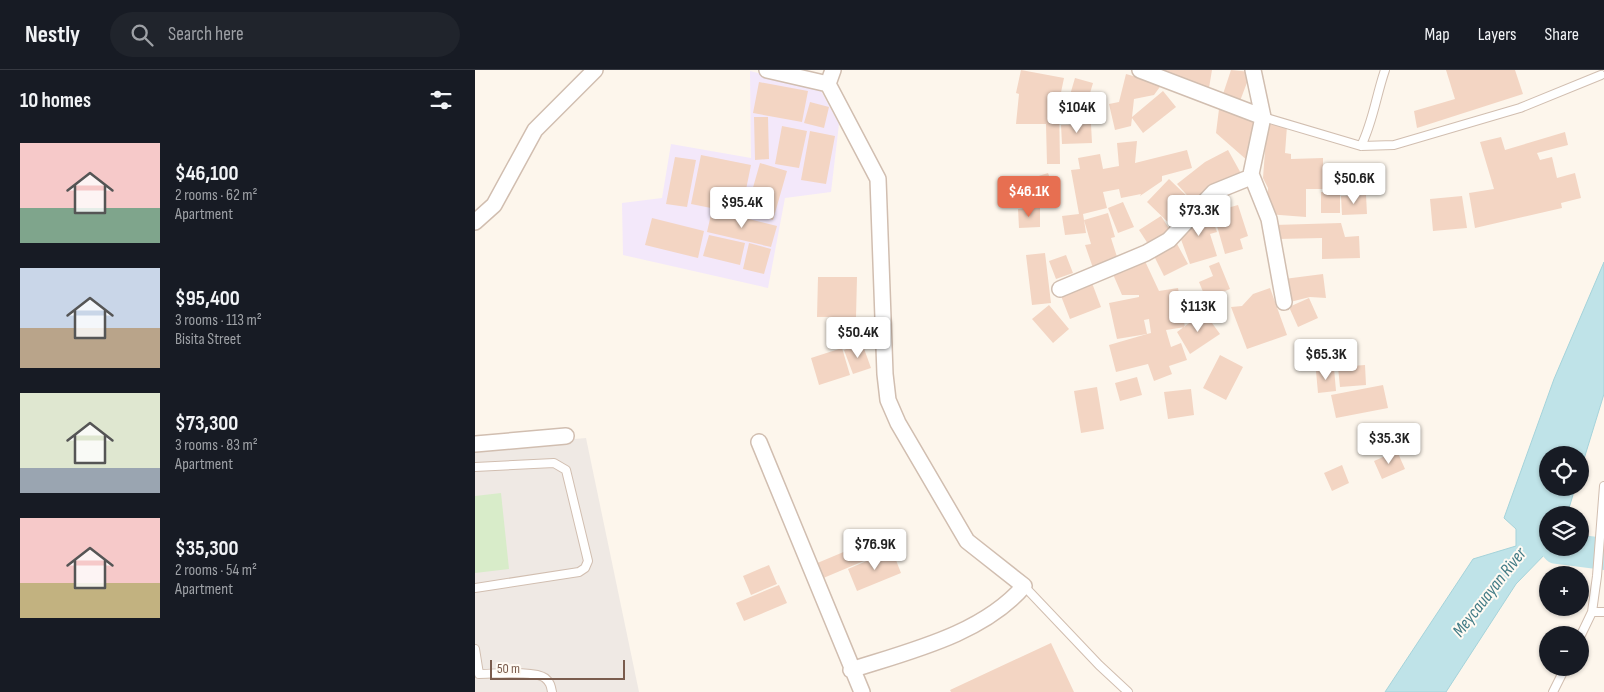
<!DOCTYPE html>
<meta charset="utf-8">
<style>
:root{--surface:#171b24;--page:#20242c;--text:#f1f3f6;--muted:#9ea1a6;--line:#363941;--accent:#e76f51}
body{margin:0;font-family:"Sofia Sans Condensed",sans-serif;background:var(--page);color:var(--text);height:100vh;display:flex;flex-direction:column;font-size:19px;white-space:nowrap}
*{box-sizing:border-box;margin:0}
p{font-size:16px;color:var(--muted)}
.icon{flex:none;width:28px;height:28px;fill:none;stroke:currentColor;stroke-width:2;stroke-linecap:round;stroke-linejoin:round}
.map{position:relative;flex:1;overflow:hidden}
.sheet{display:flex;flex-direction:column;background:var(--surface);width:475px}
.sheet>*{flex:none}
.buttons{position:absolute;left:1064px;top:376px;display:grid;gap:10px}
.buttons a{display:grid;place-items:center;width:50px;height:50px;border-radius:50%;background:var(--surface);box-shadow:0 1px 4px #0004;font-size:25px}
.scale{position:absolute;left:15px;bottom:12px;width:135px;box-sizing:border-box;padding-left:5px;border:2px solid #7a5c4d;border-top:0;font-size:14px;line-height:18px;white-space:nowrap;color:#7a5c4d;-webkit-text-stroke:4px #fffaf3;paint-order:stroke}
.price{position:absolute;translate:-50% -42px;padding:0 11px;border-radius:5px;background:#fff;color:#222;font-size:16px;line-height:32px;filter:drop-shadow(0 1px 2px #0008)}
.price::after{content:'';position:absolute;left:50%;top:30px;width:15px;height:11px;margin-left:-8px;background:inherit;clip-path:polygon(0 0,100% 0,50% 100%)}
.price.on{background:var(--accent);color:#fff}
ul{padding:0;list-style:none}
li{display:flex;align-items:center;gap:15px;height:125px;padding:0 20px}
li span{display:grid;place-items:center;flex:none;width:140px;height:100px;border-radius:0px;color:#555}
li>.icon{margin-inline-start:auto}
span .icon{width:60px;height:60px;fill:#fffc;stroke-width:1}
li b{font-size:21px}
h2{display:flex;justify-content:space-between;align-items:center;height:60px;padding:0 20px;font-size:21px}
header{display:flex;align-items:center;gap:30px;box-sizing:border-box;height:70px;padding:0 25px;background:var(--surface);border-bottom:1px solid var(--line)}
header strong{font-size:24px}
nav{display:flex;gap:28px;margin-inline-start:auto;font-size:18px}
.search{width:350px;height:45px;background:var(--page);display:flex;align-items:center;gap:12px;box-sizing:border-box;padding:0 18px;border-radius:28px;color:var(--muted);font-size:19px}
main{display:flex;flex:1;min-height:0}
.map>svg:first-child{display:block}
.industrial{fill:#efe9e4}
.education{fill:#f3e8fa}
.green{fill:#d8ecc9}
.water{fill:#bfe3e8;stroke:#a5d3da}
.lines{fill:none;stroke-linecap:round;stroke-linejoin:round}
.river{stroke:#bfe3e8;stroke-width:32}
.building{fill:#f3d5c3;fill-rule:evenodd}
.lane-casing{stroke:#d1beb0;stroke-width:10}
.street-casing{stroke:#d1beb0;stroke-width:18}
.lane{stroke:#fff;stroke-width:8}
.street{stroke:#fff;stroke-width:15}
.labels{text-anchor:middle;stroke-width:4;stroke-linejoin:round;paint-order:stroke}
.water-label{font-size:18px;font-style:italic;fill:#437c86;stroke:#fffaf3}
</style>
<header>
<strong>Nestly</strong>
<div class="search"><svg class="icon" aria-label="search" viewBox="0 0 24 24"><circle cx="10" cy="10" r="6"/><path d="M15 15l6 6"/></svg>Search here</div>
<nav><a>Map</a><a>Layers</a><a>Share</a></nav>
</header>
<main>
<section class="sheet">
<h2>10 homes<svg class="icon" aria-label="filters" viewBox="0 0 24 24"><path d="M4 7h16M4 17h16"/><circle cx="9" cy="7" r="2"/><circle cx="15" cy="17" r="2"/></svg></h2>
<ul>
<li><span style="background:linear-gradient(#f6c9c9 65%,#7fa58c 0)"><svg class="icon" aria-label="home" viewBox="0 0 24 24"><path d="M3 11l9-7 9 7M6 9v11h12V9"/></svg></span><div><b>$46,100</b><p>2 rooms · 62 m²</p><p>Apartment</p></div></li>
<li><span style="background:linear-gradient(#c9d6e8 60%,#b9a48a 0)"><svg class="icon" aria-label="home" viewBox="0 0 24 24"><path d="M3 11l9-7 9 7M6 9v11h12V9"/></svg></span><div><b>$95,400</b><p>3 rooms · 113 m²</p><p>Bisita Street</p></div></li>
<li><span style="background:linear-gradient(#dfe7d0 75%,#9aa5b1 0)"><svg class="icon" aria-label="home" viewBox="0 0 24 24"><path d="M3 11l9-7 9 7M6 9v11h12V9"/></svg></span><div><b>$73,300</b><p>3 rooms · 83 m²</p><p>Apartment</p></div></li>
<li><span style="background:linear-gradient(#f6c9c9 65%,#c2b280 0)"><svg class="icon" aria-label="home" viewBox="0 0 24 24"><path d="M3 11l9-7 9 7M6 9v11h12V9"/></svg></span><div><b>$35,300</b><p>2 rooms · 54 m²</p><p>Apartment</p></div></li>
</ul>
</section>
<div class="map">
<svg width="1129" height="622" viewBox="0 0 1129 622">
<rect width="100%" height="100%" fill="#fdf6ec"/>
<path class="industrial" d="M111 368 164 622H0V378Z"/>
<path class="education" d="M275 1 345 19 364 54 356 122 310 128 293 218 148 185 147 133 187 128 196 74 276 88Z"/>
<path class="green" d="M26 423 34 499 0 503V426Z"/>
<path class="water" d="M1129 192V324L1105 402V385H1072V418H1100L1092 445H1072V478H1076L1041 514 971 622H910L998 489 1041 476V459L1029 448 1079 309Z"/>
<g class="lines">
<path class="river" d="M1082 478 1129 484"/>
</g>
<path class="building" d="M546 0 589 8 584 32 585 94H572L571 54H541L544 24 541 23Z
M684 0H737L734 18 716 13Z
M756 0 776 2 765 31 748 24Z
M971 0H1040L1048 24 942 58 939 41 980 29Z
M651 4 687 14 679 25 659 29 657 47 688 21 701 37 668 63 657 48 656 56 640 60 634 34 644 32Z
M600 8 618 13 610 40 592 35Z
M284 12 333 21 327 52 278 43Z
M335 32 354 37 349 58 329 53Z
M744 39 780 45 773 91 741 63Z
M279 47H293L294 89 280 90Z
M616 54 617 73 587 74 586 55Z
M792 54 812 56 810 83 816 84V89L848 88V119H831V147L792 144 793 118 788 108Z
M307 56 332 61 324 98 300 94Z
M335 61 360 66 351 114 326 110Z
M1090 62 1093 75 1062 83 1065 90 1077 87 1082 108 1100 103 1106 128 1086 133 1087 138 1000 158 994 123 1019 119 1005 72 1026 67 1030 80Z
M662 71 660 93 712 80 717 98 687 106V111L665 126 666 124 646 128 644 119 628 122 632 138 608 144 609 150 633 143 640 167 636 168 643 190 618 198 610 175 616 174 609 150 611 163 590 165 587 146 604 144 596 100 605 99 603 88 625 84 628 99 644 96 642 73Z
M753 80 768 107 698 157 672 132 694 109 718 132 702 114 730 92Z
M226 85 276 95 266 144 216 134Z
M200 87 221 90 212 137 191 134Z
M285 93 312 101 298 150 271 142Z
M573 103 581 125 547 136 539 114Z
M846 122 865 123V143H846Z
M891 125 892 144 867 145 866 126Z
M987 126 992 158 958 161 955 129Z
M648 132 659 157 643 163 633 138Z
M732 134 742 162 735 164 742 186 715 194 704 164Z
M763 135 773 166 765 169 768 179 750 184 738 142Z
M565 138V157L544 158 543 139Z
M237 140 302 156 296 177 232 162Z
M686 146 697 163 675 177 664 160Z
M177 148 229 161 223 188 170 175Z
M866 153 870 167 884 166 885 188 847 189V168L803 169 799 155Z
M234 165 270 173 265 195 228 186Z
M701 172 713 194 689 206 678 184Z
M274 173 296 179 289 204 268 199Z
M570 183 576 233 557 235 551 185Z
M591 185 598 203 581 209 574 191Z
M669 189 684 221 703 218 710 257 691 260 696 277 706 273 712 290 694 296 697 304 679 311 673 294 641 302 634 275 672 264 642 269 634 233 664 227V225H647L637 202ZM674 249 676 263 672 264 669 250Z
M744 192 755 219 731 229 724 212 738 206 734 196Z
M848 204 851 228 835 227 811 233 809 209Z
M343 207H382L381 247H342Z
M617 213 626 237 595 249 586 226Z
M795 218 812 265 772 279 756 237 767 236 778 224Z
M834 228 843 248 823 257 814 237Z
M574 235 594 259 578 273 557 249Z
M729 242 745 264 715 284 702 262Z
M387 273 396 298 378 304 369 280Z
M367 278 375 305 344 315 336 288Z
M745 285 768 297 751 330 728 318Z
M890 295 891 315 865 317 863 297Z
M859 298 861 321 843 323 841 301Z
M662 307 667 325 645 331 640 313Z
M908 315 913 338 861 348 856 325Z
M622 317 629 359 606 363 599 321Z
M716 319 719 345 693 349 689 322Z
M922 381 930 399 907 409 899 391Z
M867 395 874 413 857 421 849 403Z
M416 462 422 477 346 509 340 494Z
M417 480 426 503 382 521 373 499Z
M294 495 302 514 276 525 268 506Z
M304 515 312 533 269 551 261 533Z
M576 573 599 622H476L475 620Z"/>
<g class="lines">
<defs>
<path id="lane" d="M788 47 886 76 919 75 1045 38 1126 5
M886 76C898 52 901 26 910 0
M0 397 79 393 91 400 113 491 110 498 104 502 0 518
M549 516 624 595 653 622
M1117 542H1129
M1105 567 1117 542 1122 506 1129 416
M0 579 4 604C18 604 60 600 70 608 75 612 76 616 77 622
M1078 622 1090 598"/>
<path id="street" d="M292 0 353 14
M358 0 353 14 403 109 410 304 413 330 423 353 492 471 549 516C508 564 435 581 376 600
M665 0 788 47
M778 0 788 47 776 104 794 149 809 232
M0 152 19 135 60 60 120 0
M585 219 671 183 694 170 739 122 776 107
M284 372 387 622
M0 374 91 366"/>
</defs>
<use href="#lane" class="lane-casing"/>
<use href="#street" class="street-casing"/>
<use href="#lane" class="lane"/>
<use href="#street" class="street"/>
</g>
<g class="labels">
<g class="water-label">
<text transform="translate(1014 522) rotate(-52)" y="6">Meycauayan River</text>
</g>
</g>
</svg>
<div class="buttons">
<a><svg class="icon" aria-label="locate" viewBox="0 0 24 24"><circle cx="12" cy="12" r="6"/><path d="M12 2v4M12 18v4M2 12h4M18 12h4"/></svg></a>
<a><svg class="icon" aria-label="layers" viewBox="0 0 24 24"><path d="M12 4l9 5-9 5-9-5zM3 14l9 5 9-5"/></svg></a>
<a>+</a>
<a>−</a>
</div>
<div class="scale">50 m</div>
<b class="price" style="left:602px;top:64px">$104K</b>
<b class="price" style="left:879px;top:135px">$50.6K</b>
<b class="price on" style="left:554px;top:148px">$46.1K</b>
<b class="price" style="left:267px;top:159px">$95.4K</b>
<b class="price" style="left:724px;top:167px">$73.3K</b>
<b class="price" style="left:723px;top:263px">$113K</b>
<b class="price" style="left:383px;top:289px">$50.4K</b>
<b class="price" style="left:851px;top:311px">$65.3K</b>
<b class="price" style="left:914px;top:395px">$35.3K</b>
<b class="price" style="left:400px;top:501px">$76.9K</b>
</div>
</main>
